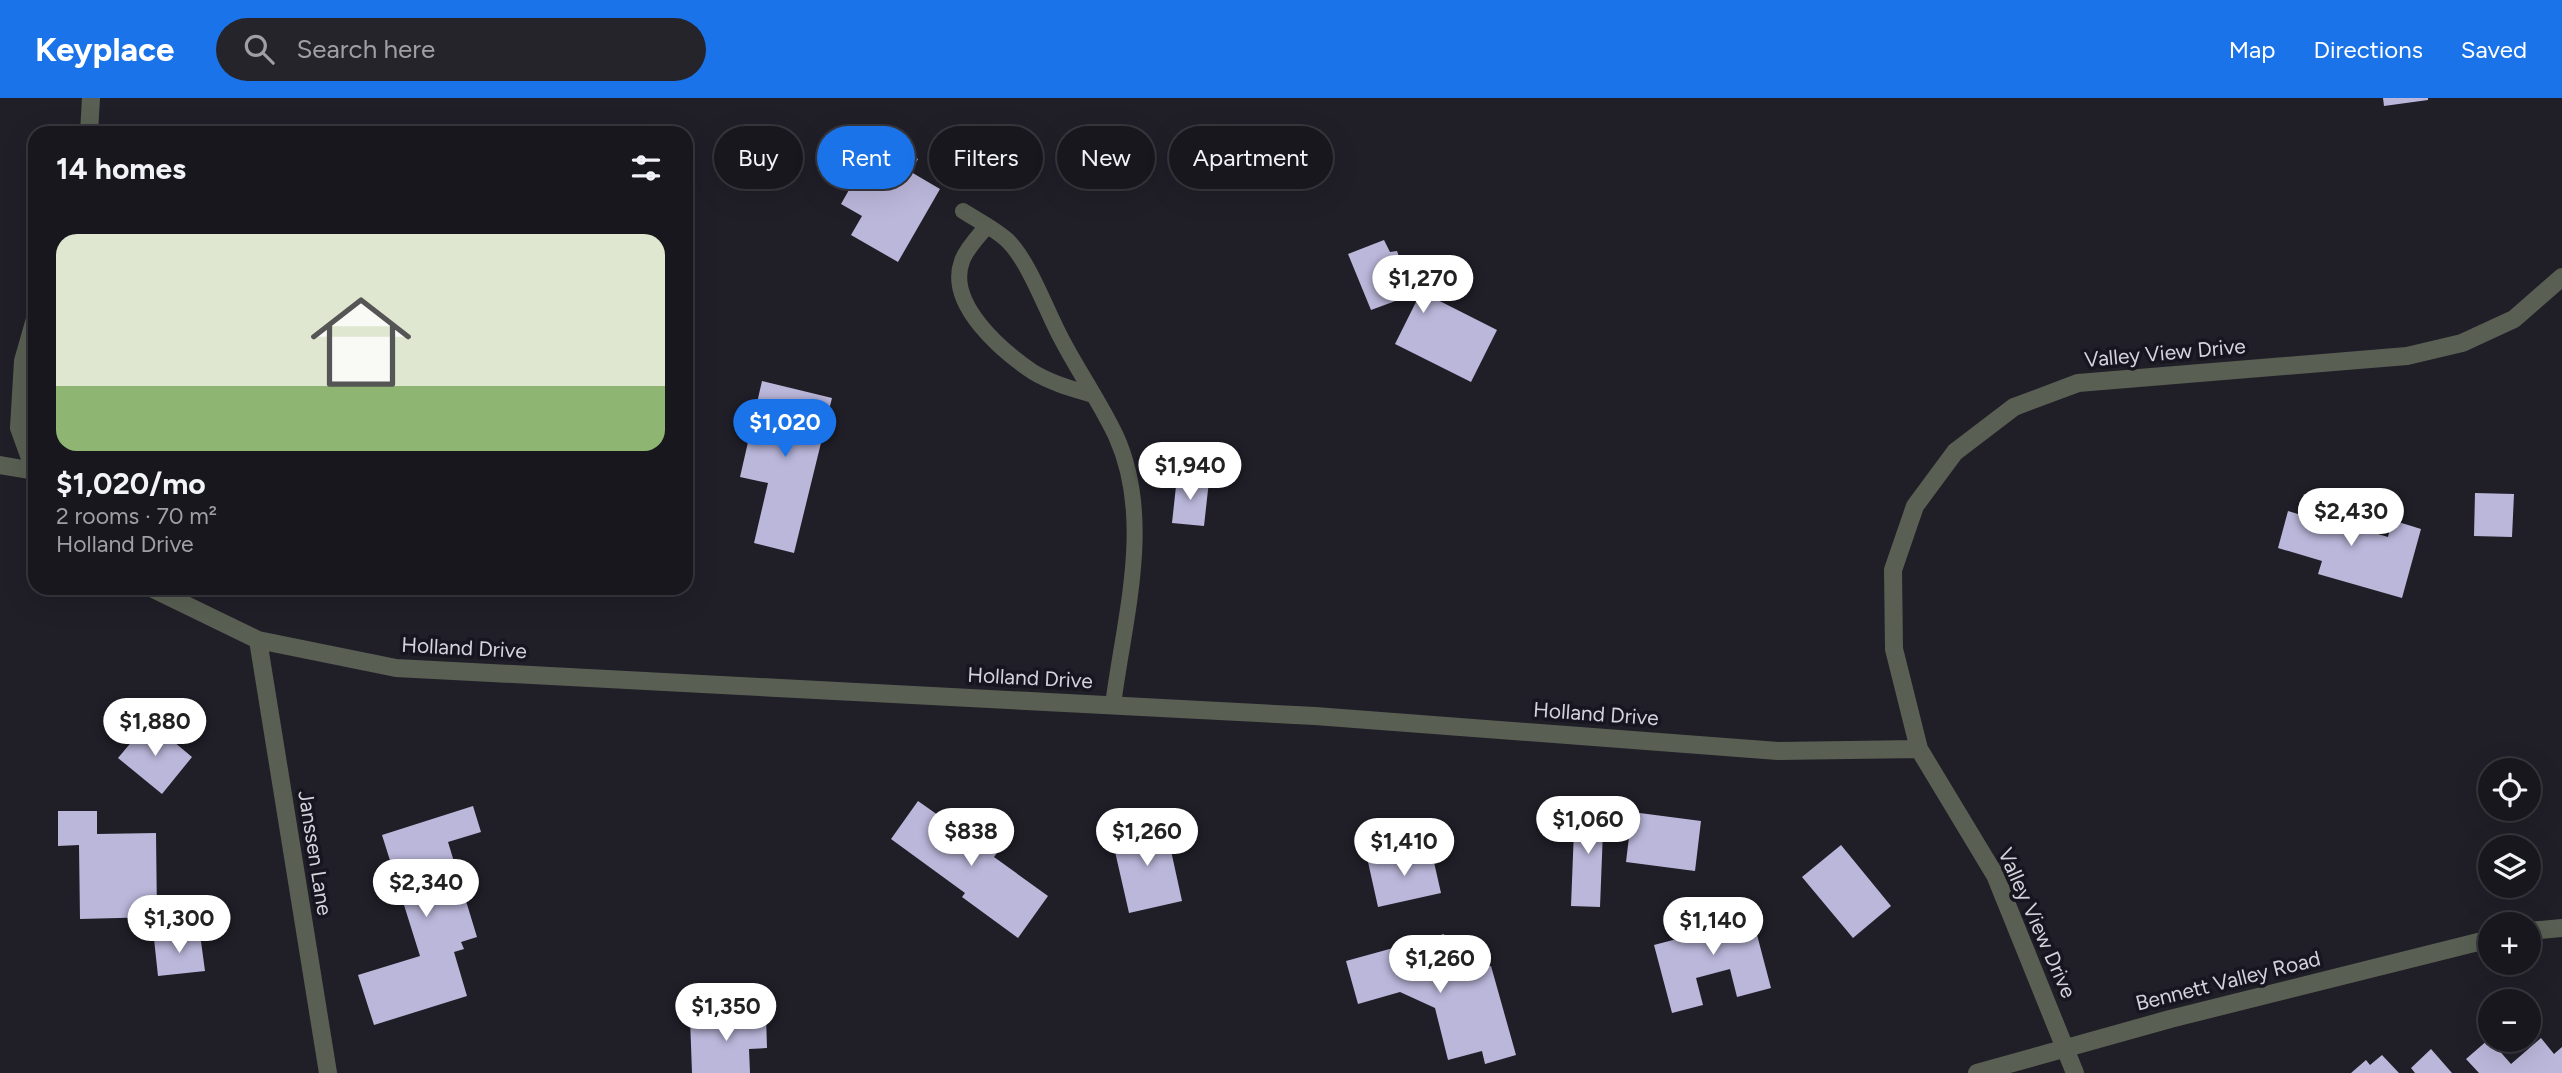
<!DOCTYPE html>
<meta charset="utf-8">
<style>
:root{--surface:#18171e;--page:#25242b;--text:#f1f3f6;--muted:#9f9fa4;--line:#36363c;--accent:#1a73e8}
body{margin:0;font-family:Figtree,sans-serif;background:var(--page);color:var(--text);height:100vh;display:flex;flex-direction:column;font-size:26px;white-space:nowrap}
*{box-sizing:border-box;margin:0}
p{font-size:23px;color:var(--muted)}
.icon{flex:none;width:38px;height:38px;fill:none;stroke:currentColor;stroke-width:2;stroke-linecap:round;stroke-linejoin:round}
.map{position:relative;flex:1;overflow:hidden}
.details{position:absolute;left:28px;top:28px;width:665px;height:469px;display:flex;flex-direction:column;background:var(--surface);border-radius:21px;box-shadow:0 7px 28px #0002,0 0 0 2px var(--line)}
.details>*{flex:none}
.banner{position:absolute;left:714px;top:28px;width:665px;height:63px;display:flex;gap:14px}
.fabs{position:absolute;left:2478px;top:660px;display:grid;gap:14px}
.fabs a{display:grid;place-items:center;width:63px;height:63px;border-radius:50%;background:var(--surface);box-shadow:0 7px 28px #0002,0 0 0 2px var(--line);font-size:35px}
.price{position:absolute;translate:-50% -60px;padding:0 16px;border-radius:24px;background:#fff;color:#222;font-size:23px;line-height:46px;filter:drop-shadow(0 2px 4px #0008)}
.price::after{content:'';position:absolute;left:50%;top:42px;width:21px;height:16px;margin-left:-10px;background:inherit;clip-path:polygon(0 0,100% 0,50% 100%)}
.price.active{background:var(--accent);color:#fff}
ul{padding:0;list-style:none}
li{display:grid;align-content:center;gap:14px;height:371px;padding:0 28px}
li+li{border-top:2px solid var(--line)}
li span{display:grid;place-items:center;height:217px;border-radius:21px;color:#555}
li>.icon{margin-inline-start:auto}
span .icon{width:126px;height:126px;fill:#fffc;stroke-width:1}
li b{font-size:30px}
h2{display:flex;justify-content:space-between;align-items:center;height:84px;padding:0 28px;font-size:30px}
.tag{padding:0 24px;border-radius:32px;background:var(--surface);box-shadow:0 7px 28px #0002,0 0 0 2px var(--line);font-size:24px;line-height:63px}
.tag.active{background:var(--accent);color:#fff}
header{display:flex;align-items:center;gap:42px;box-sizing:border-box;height:98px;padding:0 35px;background:var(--accent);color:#fff}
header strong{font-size:33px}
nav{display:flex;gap:38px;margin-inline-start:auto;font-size:24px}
.search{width:490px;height:63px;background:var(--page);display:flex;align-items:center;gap:18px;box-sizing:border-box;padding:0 24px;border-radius:38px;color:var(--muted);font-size:26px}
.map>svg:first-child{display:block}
.building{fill:#bbb7db}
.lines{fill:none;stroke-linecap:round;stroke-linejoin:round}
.service{stroke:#596053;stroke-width:16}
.minor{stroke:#596053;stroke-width:18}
.tertiary{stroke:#596053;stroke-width:18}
.labels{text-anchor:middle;stroke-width:7;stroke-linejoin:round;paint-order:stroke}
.street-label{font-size:21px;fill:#d4d3da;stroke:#17151f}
</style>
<header>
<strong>Keyplace</strong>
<div class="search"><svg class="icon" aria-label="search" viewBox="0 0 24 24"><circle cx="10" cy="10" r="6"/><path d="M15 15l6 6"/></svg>Search here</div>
<nav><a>Map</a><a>Directions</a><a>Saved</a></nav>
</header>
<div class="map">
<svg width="2562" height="975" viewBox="0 0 2562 975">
<rect width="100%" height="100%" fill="#201f28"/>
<path class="building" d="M2383 0H2428V2L2384 8Z
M879 39 918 61 911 74 940 91 898 164 851 137 862 118 841 106Z
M1384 142 1390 154 1397 153 1410 188 1497 232 1471 284 1395 246 1417 202 1409 198 1371 212 1348 156Z
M762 283 832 300 794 455 754 445 768 385 740 379Z
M1177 379 1209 383 1204 428 1172 425Z
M2475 395 2514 396 2512 439 2474 438Z
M2304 396 2335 405 2330 422 2388 439 2392 422 2421 431 2402 500 2318 476 2322 463 2278 450 2288 413 2298 416Z
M149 623 192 659 162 696 118 660Z
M918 703 955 729 959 723 999 752 994 759 1048 798 1018 840 962 799 965 795 891 741Z
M1575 706 1604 707 1600 809 1571 808Z
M473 708 481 734 448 744 477 839 461 844 464 851 454 854 467 898 374 927 358 877 420 858 382 737Z
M58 713H97V736L156 735 157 819 80 821 79 747 58 748Z
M1632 714 1701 723 1695 773 1626 764Z
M1165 725 1182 803 1129 815 1111 736Z
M1841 747 1891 808 1853 840 1802 779Z
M1431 751 1441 795 1378 809 1368 764Z
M1731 800 1735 818 1751 814 1771 890 1737 899 1730 871 1696 880 1703 907 1672 915 1654 847 1711 832 1704 806Z
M200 836 205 873 158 878 154 841Z
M1444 836 1456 878 1491 868 1516 957 1485 966 1482 953 1448 962 1435 910 1400 894 1358 906 1346 863Z
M766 918 767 950 749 951 750 975H692L690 920Z
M2541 940 2554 956 2562 949V975H2479L2466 961 2489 941 2511 966Z
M2431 951 2452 975H2415L2411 970Z
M2382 957 2399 975H2351L2366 962 2370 967Z"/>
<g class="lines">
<path class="service" d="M963 113C977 122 994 130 1007 142 1029 163 1046 212 1061 240 1078 273 1100 304 1116 338 1154 422 1124 520 1113 607
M987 128C979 138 966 151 962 163 946 206 1002 253 1033 274 1051 285 1073 291 1093 297"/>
<path class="minor" d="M89 35 91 0
M35 221 23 263 19 330 35 374
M0 367 35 373
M151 490 258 542 396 570 1315 618 1778 653 1919 651
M258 542 328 975
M2075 975 1995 777 1919 651 1894 551 1893 472 1915 408 1955 354 2014 309 2078 285 2407 258 2462 245 2514 221 2562 179"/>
<path class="tertiary" d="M2529 833 2562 830
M1977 975 2170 921 2490 841"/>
</g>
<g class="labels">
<g class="street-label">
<text transform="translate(2165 255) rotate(-5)" y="7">Valley View Drive</text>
<text transform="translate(464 550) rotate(3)" y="7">Holland Drive</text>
<text transform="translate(1030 580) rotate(3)" y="7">Holland Drive</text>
<text transform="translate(1596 616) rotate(4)" y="7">Holland Drive</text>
<text transform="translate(315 755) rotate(81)" y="7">Janssen Lane</text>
<text transform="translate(2037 825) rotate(66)" y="7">Valley View Drive</text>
<text transform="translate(2228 883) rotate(-14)" y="7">Bennett Valley Road</text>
</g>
</g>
</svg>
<div class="fabs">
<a><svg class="icon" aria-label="locate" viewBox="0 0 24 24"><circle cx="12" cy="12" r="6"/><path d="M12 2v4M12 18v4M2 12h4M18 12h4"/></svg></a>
<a><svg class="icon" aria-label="layers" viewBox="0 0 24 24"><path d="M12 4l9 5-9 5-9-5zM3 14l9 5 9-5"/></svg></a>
<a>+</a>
<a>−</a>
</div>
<b class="price" style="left:1423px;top:217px">$1,270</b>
<b class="price active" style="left:785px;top:361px">$1,020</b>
<b class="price" style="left:1190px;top:404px">$1,940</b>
<b class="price" style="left:2351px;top:450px">$2,430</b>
<b class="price" style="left:155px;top:660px">$1,880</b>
<b class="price" style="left:1588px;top:758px">$1,060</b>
<b class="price" style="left:971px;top:770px">$838</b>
<b class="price" style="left:1147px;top:770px">$1,260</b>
<b class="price" style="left:1404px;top:780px">$1,410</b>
<b class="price" style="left:426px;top:821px">$2,340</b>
<b class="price" style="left:179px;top:857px">$1,300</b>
<b class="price" style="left:1713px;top:859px">$1,140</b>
<b class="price" style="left:1440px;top:897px">$1,260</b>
<b class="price" style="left:726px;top:945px">$1,350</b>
<div class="banner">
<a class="tag">Buy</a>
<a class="tag active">Rent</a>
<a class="tag">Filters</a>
<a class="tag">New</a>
<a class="tag">Apartment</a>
</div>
<section class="details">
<h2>14 homes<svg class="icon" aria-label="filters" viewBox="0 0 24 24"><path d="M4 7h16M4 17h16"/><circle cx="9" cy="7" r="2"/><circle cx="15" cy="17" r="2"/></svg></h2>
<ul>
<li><span style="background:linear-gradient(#dfe7d0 70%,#8fb573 0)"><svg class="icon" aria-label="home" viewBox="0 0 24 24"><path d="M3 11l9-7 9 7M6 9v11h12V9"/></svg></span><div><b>$1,020/mo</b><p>2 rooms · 70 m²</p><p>Holland Drive</p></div></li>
</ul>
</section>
</div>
